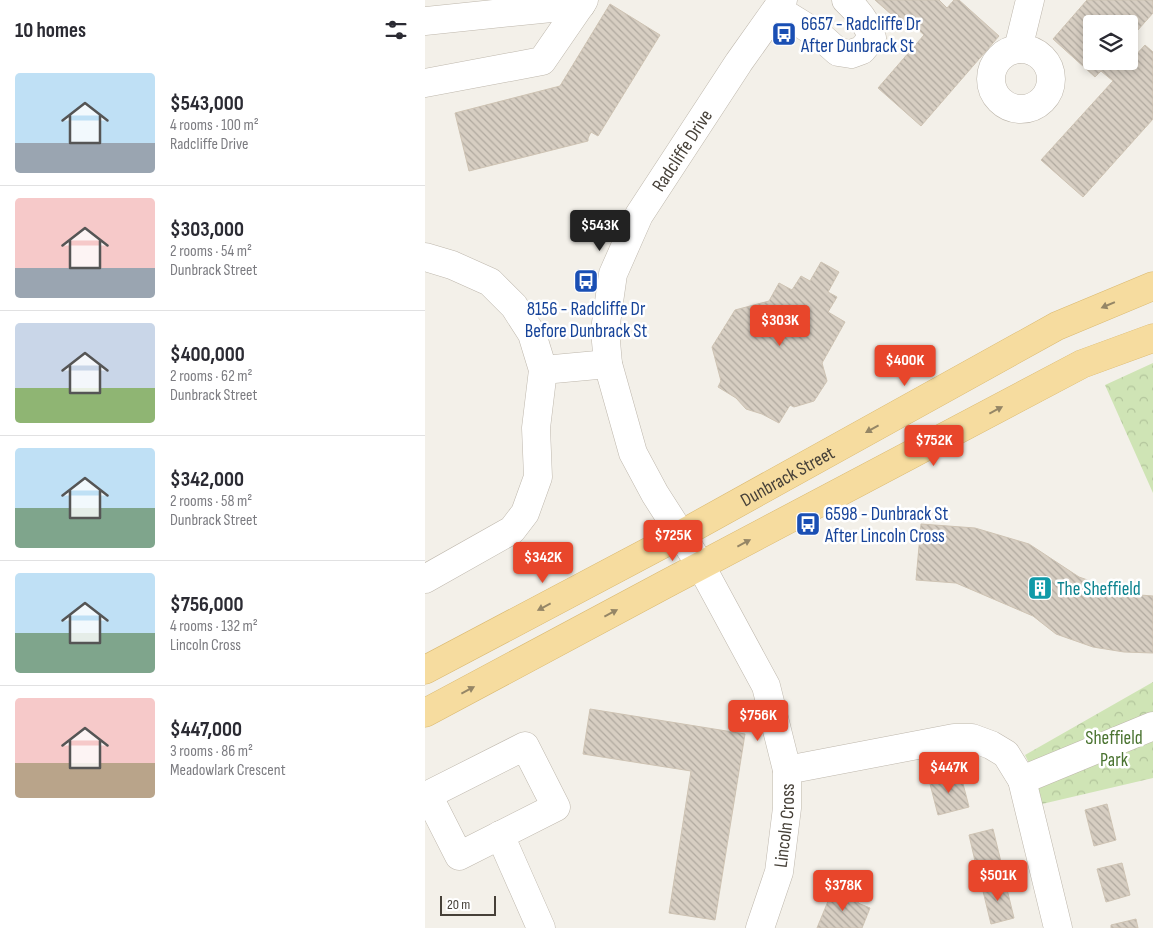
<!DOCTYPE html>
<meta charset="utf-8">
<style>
:root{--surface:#fff;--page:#f7f7f7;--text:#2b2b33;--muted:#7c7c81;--line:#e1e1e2;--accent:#e8462b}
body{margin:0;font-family:"Sofia Sans Condensed",sans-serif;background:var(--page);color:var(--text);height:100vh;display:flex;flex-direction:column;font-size:19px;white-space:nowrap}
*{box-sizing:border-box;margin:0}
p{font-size:16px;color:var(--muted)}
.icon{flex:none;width:28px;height:28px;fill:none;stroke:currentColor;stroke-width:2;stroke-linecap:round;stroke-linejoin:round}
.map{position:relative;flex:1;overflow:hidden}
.panel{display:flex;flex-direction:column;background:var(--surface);width:425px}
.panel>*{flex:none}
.fabs{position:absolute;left:658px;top:15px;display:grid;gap:10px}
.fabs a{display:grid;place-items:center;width:55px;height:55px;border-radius:5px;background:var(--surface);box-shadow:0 2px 8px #0003;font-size:25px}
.scale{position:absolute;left:15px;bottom:12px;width:56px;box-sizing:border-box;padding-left:5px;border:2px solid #464038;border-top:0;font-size:14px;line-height:18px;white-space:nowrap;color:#464038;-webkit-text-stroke:4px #fff;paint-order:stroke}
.price{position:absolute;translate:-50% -42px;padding:0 11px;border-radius:5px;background:var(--accent);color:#fff;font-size:16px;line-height:32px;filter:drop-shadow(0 1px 2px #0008)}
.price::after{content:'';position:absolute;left:50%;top:30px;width:15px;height:11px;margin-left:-8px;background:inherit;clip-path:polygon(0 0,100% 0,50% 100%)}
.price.current{background:#222;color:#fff}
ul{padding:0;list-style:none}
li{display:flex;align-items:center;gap:15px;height:125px;padding:0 15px}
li+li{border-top:1px solid var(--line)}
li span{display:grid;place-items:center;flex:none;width:140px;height:100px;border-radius:5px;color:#555}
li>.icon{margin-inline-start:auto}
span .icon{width:60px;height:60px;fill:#fffc;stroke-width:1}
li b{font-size:21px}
h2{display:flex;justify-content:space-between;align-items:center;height:60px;padding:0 15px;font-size:21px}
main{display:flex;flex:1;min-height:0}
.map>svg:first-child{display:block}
.park{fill:url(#park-crowns)}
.building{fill:url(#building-back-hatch);stroke:#cec3b3}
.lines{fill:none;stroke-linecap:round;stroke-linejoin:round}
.minor-casing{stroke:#beb7ac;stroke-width:29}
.major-casing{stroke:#dab970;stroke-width:29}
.minor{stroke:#fff;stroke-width:28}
.major{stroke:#f6dc9f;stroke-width:28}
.oneway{fill:#958666}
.labels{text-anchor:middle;stroke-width:5;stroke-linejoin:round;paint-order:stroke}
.transit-label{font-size:19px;fill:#164399;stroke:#fff;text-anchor:start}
.street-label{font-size:19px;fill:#464038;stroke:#fff}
.culture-label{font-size:19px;fill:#0d838f;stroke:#fff;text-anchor:start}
.park-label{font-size:19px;fill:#4a7330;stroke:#fff}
</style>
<main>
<section class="panel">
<h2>10 homes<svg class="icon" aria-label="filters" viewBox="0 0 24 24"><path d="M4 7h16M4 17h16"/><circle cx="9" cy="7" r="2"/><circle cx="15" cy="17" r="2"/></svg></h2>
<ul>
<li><span style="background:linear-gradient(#bfe0f5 70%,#9aa5b1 0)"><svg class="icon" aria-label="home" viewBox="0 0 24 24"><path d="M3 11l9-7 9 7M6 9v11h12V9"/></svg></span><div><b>$543,000</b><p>4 rooms · 100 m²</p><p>Radcliffe Drive</p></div></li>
<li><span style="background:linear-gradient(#f6c9c9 70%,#9aa5b1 0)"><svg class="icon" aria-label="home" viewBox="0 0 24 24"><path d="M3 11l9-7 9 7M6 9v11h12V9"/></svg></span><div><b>$303,000</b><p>2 rooms · 54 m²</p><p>Dunbrack Street</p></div></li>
<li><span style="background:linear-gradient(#c9d6e8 65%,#8fb573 0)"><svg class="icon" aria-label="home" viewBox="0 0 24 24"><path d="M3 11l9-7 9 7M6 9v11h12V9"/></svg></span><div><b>$400,000</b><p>2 rooms · 62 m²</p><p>Dunbrack Street</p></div></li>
<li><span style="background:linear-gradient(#bfe0f5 60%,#7fa58c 0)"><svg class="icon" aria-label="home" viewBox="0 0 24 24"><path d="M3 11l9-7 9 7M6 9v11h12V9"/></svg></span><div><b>$342,000</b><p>2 rooms · 58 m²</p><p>Dunbrack Street</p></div></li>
<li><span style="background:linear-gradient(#bfe0f5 60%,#7fa58c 0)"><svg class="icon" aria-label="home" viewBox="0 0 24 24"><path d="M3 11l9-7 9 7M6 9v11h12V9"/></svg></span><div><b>$756,000</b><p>4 rooms · 132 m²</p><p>Lincoln Cross</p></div></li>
<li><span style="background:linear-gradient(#f6c9c9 65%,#b9a48a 0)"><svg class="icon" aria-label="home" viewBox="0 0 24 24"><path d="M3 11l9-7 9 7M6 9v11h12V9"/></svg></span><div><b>$447,000</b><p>3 rooms · 86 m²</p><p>Meadowlark Crescent</p></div></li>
</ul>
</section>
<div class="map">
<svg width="728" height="928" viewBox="0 0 728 928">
<defs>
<pattern id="park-crowns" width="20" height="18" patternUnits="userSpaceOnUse" patternTransform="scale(1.25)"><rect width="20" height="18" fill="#cfe4b5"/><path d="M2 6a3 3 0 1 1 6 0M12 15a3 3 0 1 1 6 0" fill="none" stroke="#b3c59c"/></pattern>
<pattern id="building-back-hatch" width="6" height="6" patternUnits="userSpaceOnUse" patternTransform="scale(1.25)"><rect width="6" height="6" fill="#d7cec2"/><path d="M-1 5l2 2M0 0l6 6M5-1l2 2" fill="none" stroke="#b0a99f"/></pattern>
</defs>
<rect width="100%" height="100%" fill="#f3f0e9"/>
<path class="park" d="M728 363V493L680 385Z
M728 682V778L617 804 610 775 600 755Z"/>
<path class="building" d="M450 0H514L522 8 529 0H534L574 36 496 126 453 88 499 35 488 25 484 30Z
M662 0H728V13L704 40V24H666V61H704V52L709 57 720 45 728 52V119L658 197 616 160 688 81 676 71 670 77 628 39Z
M185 4 235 35 173 136 166 132 163 138V141L44 171 30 113 135 86Z
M396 262 414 272 403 292 412 297 403 312 420 322 397 363 402 381 389 401 369 407 365 405 354 423 337 414 321 409 311 398 293 387 296 381 287 347 310 310 344 301 354 283 367 290 376 276 385 281Z
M496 524 550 528 604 544 654 577 702 594 728 596V653L699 652 668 647 631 634 608 616 531 583 491 580Z
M165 709 320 734 290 920 244 913 266 771 158 754Z
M535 772 544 807 513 815 504 780Z
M682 804 691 840 669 846 660 810Z
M568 829 576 862 566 864 567 868 550 872 547 861H550L544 835Z
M697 863 705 895 681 902 672 869Z
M580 881 589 918 566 924 557 887Z
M408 889 434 899 433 903 445 908 437 928H392Z
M711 919 713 928H686V925Z"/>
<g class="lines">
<defs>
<g id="minor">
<path d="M352 9 394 35 413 52 426 54 437 50 447 38C442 22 433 11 421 0"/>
<path d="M0 21 156 5"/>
<path d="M593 49 605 0"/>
<circle cx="596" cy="79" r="30"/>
<path d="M0 83 117 61 159 0"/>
<path d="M0 257 27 265 65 282 89 306 107 334 118 370 111 428 113 477 100 513 87 530 0 579"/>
<path d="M118 370 183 364"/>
<path d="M100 746 131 807 34 856 3 795Z"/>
<path d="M362 770 529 738H547L566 745 581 754 597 780 633 928"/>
<path d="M597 780 728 726"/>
<path d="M75 835 116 928"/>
<path id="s1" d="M335 928 354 872 362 808V770L341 686 276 566 230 494 208 453 183 364 180 330 188 274 214 215 314 62 358 0"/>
</g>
<g id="major">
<path id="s2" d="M0 670 255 535 632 326 728 286"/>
<path d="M0 713 239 585 657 364 728 338"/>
</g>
</defs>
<use href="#minor" class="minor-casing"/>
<use href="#major" class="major-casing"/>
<use href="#minor" class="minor"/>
<use href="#major" class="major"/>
</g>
<defs><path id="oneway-solid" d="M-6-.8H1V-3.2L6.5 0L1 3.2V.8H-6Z" transform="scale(1.25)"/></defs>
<g class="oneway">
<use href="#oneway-solid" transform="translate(683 305) rotate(157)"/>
<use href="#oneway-solid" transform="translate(571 410) rotate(-28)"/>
<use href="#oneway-solid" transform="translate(447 429) rotate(151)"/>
<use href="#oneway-solid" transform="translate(319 543) rotate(-28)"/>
<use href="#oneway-solid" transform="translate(119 607) rotate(152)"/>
<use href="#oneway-solid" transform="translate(186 613) rotate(-28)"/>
<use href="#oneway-solid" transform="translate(43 690) rotate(-28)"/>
</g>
<defs>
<symbol id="bus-square" viewBox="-11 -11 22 22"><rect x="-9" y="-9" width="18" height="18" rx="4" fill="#1a4fb4" stroke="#fff"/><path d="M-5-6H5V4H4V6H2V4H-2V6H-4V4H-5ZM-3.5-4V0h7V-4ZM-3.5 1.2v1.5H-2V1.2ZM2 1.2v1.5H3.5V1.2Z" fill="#fff"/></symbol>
<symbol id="building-square" viewBox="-11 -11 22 22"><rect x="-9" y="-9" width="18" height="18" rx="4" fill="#0f9aa8" stroke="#fff"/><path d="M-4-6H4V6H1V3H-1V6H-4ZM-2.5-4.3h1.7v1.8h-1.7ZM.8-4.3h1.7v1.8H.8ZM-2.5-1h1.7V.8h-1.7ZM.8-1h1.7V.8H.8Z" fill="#fff"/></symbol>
</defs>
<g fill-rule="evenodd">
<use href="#bus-square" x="345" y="20" width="28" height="28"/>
<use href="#bus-square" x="147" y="267" width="28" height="28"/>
<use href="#bus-square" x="369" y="510" width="28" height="28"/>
<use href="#building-square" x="601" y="574" width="28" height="28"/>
</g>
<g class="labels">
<g class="transit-label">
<text x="376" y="30">6657 - Radcliffe Dr<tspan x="376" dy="22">After Dunbrack St</tspan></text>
<text x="161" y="315" text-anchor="middle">8156 - Radcliffe Dr<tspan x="161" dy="22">Before Dunbrack St</tspan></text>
<text x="400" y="520">6598 - Dunbrack St<tspan x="400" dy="22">After Lincoln Cross</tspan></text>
</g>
<g class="street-label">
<text dy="7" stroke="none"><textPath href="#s1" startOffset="842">Radcliffe Drive</textPath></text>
<text dy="7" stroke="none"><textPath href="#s2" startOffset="411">Dunbrack Street</textPath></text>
<text dy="7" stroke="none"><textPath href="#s1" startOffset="106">Lincoln Cross</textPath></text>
</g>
<g class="culture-label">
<text x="632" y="595">The Sheffield</text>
</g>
<g class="park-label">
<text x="689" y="744">Sheffield<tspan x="689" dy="22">Park</tspan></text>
</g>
</g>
</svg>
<div class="fabs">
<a><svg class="icon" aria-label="layers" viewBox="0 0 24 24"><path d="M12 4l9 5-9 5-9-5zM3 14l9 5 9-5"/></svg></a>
</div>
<div class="scale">20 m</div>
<b class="price current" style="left:175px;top:252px">$543K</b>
<b class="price" style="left:355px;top:347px">$303K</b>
<b class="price" style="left:480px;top:387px">$400K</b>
<b class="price" style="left:509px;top:467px">$752K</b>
<b class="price" style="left:248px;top:562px">$725K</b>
<b class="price" style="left:118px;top:584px">$342K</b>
<b class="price" style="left:333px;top:742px">$756K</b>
<b class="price" style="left:524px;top:794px">$447K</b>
<b class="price" style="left:573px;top:902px">$501K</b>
<b class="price" style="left:418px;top:912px">$378K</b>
</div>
</main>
